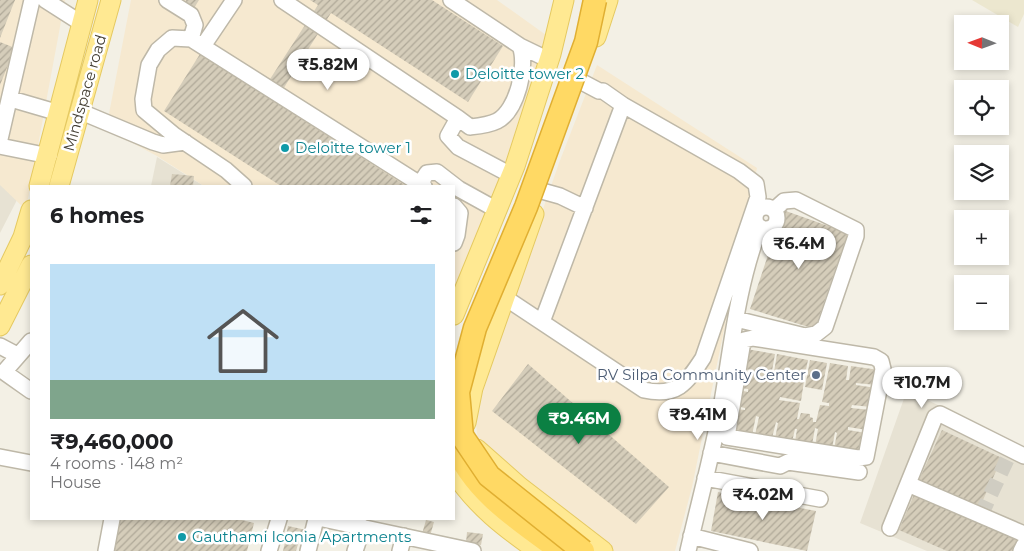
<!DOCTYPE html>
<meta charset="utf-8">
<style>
:root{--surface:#fff;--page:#f2f2f2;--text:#202124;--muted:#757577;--accent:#0b8043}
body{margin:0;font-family:Montserrat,sans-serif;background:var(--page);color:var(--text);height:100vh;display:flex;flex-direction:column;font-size:19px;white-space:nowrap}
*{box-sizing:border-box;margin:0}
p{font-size:16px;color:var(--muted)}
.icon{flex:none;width:28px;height:28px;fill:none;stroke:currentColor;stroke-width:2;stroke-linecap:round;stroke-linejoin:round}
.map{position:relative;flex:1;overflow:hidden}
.details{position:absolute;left:30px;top:185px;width:425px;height:335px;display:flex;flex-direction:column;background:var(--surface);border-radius:0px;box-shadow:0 2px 8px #0003}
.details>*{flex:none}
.needle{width:32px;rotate:271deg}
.tools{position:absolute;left:954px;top:15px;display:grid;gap:10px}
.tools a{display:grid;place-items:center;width:55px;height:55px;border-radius:0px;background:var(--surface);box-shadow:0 2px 8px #0003;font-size:25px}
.price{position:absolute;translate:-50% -42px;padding:0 11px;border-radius:18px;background:#fff;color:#222;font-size:16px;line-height:32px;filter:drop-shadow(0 1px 2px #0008)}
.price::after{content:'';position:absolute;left:50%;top:30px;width:15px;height:11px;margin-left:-8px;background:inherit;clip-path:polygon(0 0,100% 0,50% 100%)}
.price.selected{background:var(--accent);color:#fff}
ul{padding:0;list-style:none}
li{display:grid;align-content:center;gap:10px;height:265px;padding:0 20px}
li span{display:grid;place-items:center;height:155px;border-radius:0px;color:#555}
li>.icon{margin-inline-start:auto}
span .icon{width:90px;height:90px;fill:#fffc;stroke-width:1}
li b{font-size:21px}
h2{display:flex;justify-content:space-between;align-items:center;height:60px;padding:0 20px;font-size:21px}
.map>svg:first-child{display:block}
.residential{fill:#e7e2d3}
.commercial{fill:#f6e9d0}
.education{fill:#ece7cf}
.building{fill:url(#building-hatch)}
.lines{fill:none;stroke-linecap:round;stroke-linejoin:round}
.minor-tunnel{stroke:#d0cdc2;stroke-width:15;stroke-dasharray:15 8;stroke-linecap:butt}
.minor-casing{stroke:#beb8a8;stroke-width:18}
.major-casing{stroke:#e5c961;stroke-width:21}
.highway-casing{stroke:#e0af32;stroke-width:25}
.minor{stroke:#fff;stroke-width:15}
.major{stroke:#ffe992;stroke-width:19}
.highway{stroke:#ffd964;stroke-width:22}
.highway-bridge-casing{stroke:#e0af32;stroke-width:25;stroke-linecap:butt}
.highway-bridge{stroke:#ffd964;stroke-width:22}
.culture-dot{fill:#0f9aa8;stroke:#fff;stroke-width:2}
.service-dot{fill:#5c6f8a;stroke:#fff;stroke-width:2}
.labels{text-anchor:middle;stroke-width:5;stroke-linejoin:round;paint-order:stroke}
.culture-label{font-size:15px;fill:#0d838f;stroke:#fff;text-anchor:start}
.street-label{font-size:15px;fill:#454035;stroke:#fff}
.service-label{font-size:15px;fill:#4e5e75;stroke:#fff;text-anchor:end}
</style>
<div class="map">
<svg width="1024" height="551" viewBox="0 0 1024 551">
<defs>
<pattern id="building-hatch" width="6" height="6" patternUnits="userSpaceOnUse" patternTransform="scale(1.25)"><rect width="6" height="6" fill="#d5cdba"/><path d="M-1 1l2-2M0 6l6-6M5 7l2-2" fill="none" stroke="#afa898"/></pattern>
</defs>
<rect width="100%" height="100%" fill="#f3f0e5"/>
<path class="residential" d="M157 157 204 186H151Z
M0 183 17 200 0 233Z
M907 390 1024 447V551H927L860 523Z"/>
<path class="commercial" d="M0 0H65L26 210 0 185Z
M131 0H497L546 35 505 164 454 295V186H204L157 156 106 129Z
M597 65 757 168 692 487 675 551H612L599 543 478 441 474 408 559 163Z"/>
<path class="education" d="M972 0H1024V14L1018 27Z"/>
<path class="building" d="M0 0H15L0 38Z
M186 0H199L194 8 185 2Z
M310 0H432L503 46 468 102 331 13 275 102 406 186H281L164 111 200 54 261 93 318 5Z
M0 42 15 48 0 85Z
M172 174 194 176 193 186H170Z
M783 210 848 233 815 329 750 309Z
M746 349 775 354 772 371 774 372 777 354 808 360 804 379 786 376V379L804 381 801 401 780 397 779 400 800 403 797 419H799L801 413 810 414V417L813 418V422H816L820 405 829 406V403L822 402 830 363 848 366 846 380H849L851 366 879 370 876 385 856 383V385L876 388 871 407 852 405 851 408 871 410 867 430 848 427V430L866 433 862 454 834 449 837 433 835 432 832 449 815 446 818 429 815 428 812 445 795 442 797 429H795L792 442 775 439 778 423 776 422 772 438 755 435 759 417 756 416 752 435 732 431 736 409 745 410V408L736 406 739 390 748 392V389L739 388 742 372 752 374V370L743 369Z
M810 360 827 363 822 390 805 387Z
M528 364 669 487 636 524 492 411Z
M942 430 1002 458 978 511 918 482Z
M916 490 1024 537 1019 551H947L899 530Z
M718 492 816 511 807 551 711 531Z
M117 519H238L254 523 247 551H111Z
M426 520 434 522 430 536 422 534Z
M288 526 311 531 308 541 286 536Z
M467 532 483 534 481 545 466 543Z
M286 538 299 541 296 551H283Z"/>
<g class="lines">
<path class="minor-tunnel" d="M981 515 1012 449"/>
<defs>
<path id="minor" d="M45 0 81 23
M167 0 191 15 195 25 191 39
M282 0 458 118
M451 0 520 46C528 65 517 111 497 121 489 125 479 126 470 127L458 118 448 136 458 147 511 175
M203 46 234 0
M520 46 549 60
M11 99 59 113
M79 111 153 142 163 145 185 142
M0 139 32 0
M0 146 49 156
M244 186 226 170 174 135 144 110 143 99 149 65 158 50 172 38 191 39 420 184
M424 186 420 184 427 173 437 172 459 189 497 210
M542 191 560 196 585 208
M454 206 460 213 457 235 454 243
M755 218a11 11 0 1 1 22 0a11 11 0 1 1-22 0Z
M504 297 644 390C677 397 686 384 703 358L758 197 756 184 739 171 623 105 603 91H599L582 82
M736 319 805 336 816 334 825 327 856 236V230L796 200 784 201 774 210
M542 322 623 105
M753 338 874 357 881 361 883 369 866 457 858 458 727 437 742 347 744 340Z
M31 341 4 372 31 391
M0 346 17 355
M711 453 780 466 788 462 859 472
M0 457 31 463
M705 478 820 499
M908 484 1024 534
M323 519 473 551
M890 528 935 417 940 414 1024 456
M691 536 750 551
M106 551 112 519
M269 551 279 519
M308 551 316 519
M355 551 363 527
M400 551 404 536
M688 551C699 502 713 452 722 402 732 344 738 283 760 227
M1021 551 1024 545"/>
<path id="major" d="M596 37 608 0
M39 186 88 0
M59 186 111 0
M0 285 23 237 31 210
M454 315 515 166 551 54 564 0
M0 326 31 265
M466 423 473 388 534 214
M477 449 520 487 603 551
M454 472C476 506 505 528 538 551"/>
<path id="highway" d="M454 443C473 492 520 521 561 551"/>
</defs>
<use href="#minor" class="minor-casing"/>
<use href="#major" class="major-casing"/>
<use href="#highway" class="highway-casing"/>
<use href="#minor" class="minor"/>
<use href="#major" class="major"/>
<use href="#highway" class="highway"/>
<defs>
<path id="highway-bridge" d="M583 551 489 476 462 436 458 392 475 328 526 207 586 42 595 0"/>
</defs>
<use href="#highway-bridge" class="highway-bridge-casing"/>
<use href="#highway-bridge" class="highway-bridge"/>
</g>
<g class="culture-dot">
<circle cx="455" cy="74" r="5"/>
<circle cx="285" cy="148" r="5"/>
<circle cx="182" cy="537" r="5"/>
</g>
<circle class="service-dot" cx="816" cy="375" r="5"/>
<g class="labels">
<g class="culture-label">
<text x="465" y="79">Deloitte tower 2</text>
<text x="295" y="153">Deloitte tower 1</text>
<text x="192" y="542">Gauthami Iconia Apartments</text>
</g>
<g class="street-label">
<text transform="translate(85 93) rotate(-74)" y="5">Mindspace road</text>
</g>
<g class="service-label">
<text x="806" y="380">RV Silpa Community Center</text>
</g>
</g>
</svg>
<div class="tools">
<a><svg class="needle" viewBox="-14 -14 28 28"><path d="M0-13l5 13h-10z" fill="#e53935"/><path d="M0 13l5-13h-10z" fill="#757577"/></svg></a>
<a><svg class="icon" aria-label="locate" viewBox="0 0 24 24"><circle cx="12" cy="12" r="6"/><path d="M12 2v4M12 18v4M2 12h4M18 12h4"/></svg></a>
<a><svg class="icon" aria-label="layers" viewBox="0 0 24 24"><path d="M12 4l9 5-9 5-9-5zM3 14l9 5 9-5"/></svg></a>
<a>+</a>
<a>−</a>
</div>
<b class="price" style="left:328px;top:91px">₹5.82M</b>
<b class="price" style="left:799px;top:270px">₹6.4M</b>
<b class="price" style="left:922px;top:409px">₹10.7M</b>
<b class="price" style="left:698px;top:441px">₹9.41M</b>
<b class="price selected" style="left:579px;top:445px">₹9.46M</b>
<b class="price" style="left:763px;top:521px">₹4.02M</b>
<section class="details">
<h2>6 homes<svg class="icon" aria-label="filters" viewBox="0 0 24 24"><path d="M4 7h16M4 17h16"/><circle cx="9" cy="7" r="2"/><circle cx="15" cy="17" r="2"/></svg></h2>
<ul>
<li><span style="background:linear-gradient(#bfe0f5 75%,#7fa58c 0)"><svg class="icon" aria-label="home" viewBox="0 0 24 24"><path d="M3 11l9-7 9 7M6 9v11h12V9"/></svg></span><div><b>₹9,460,000</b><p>4 rooms · 148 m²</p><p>House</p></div></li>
</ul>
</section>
</div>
